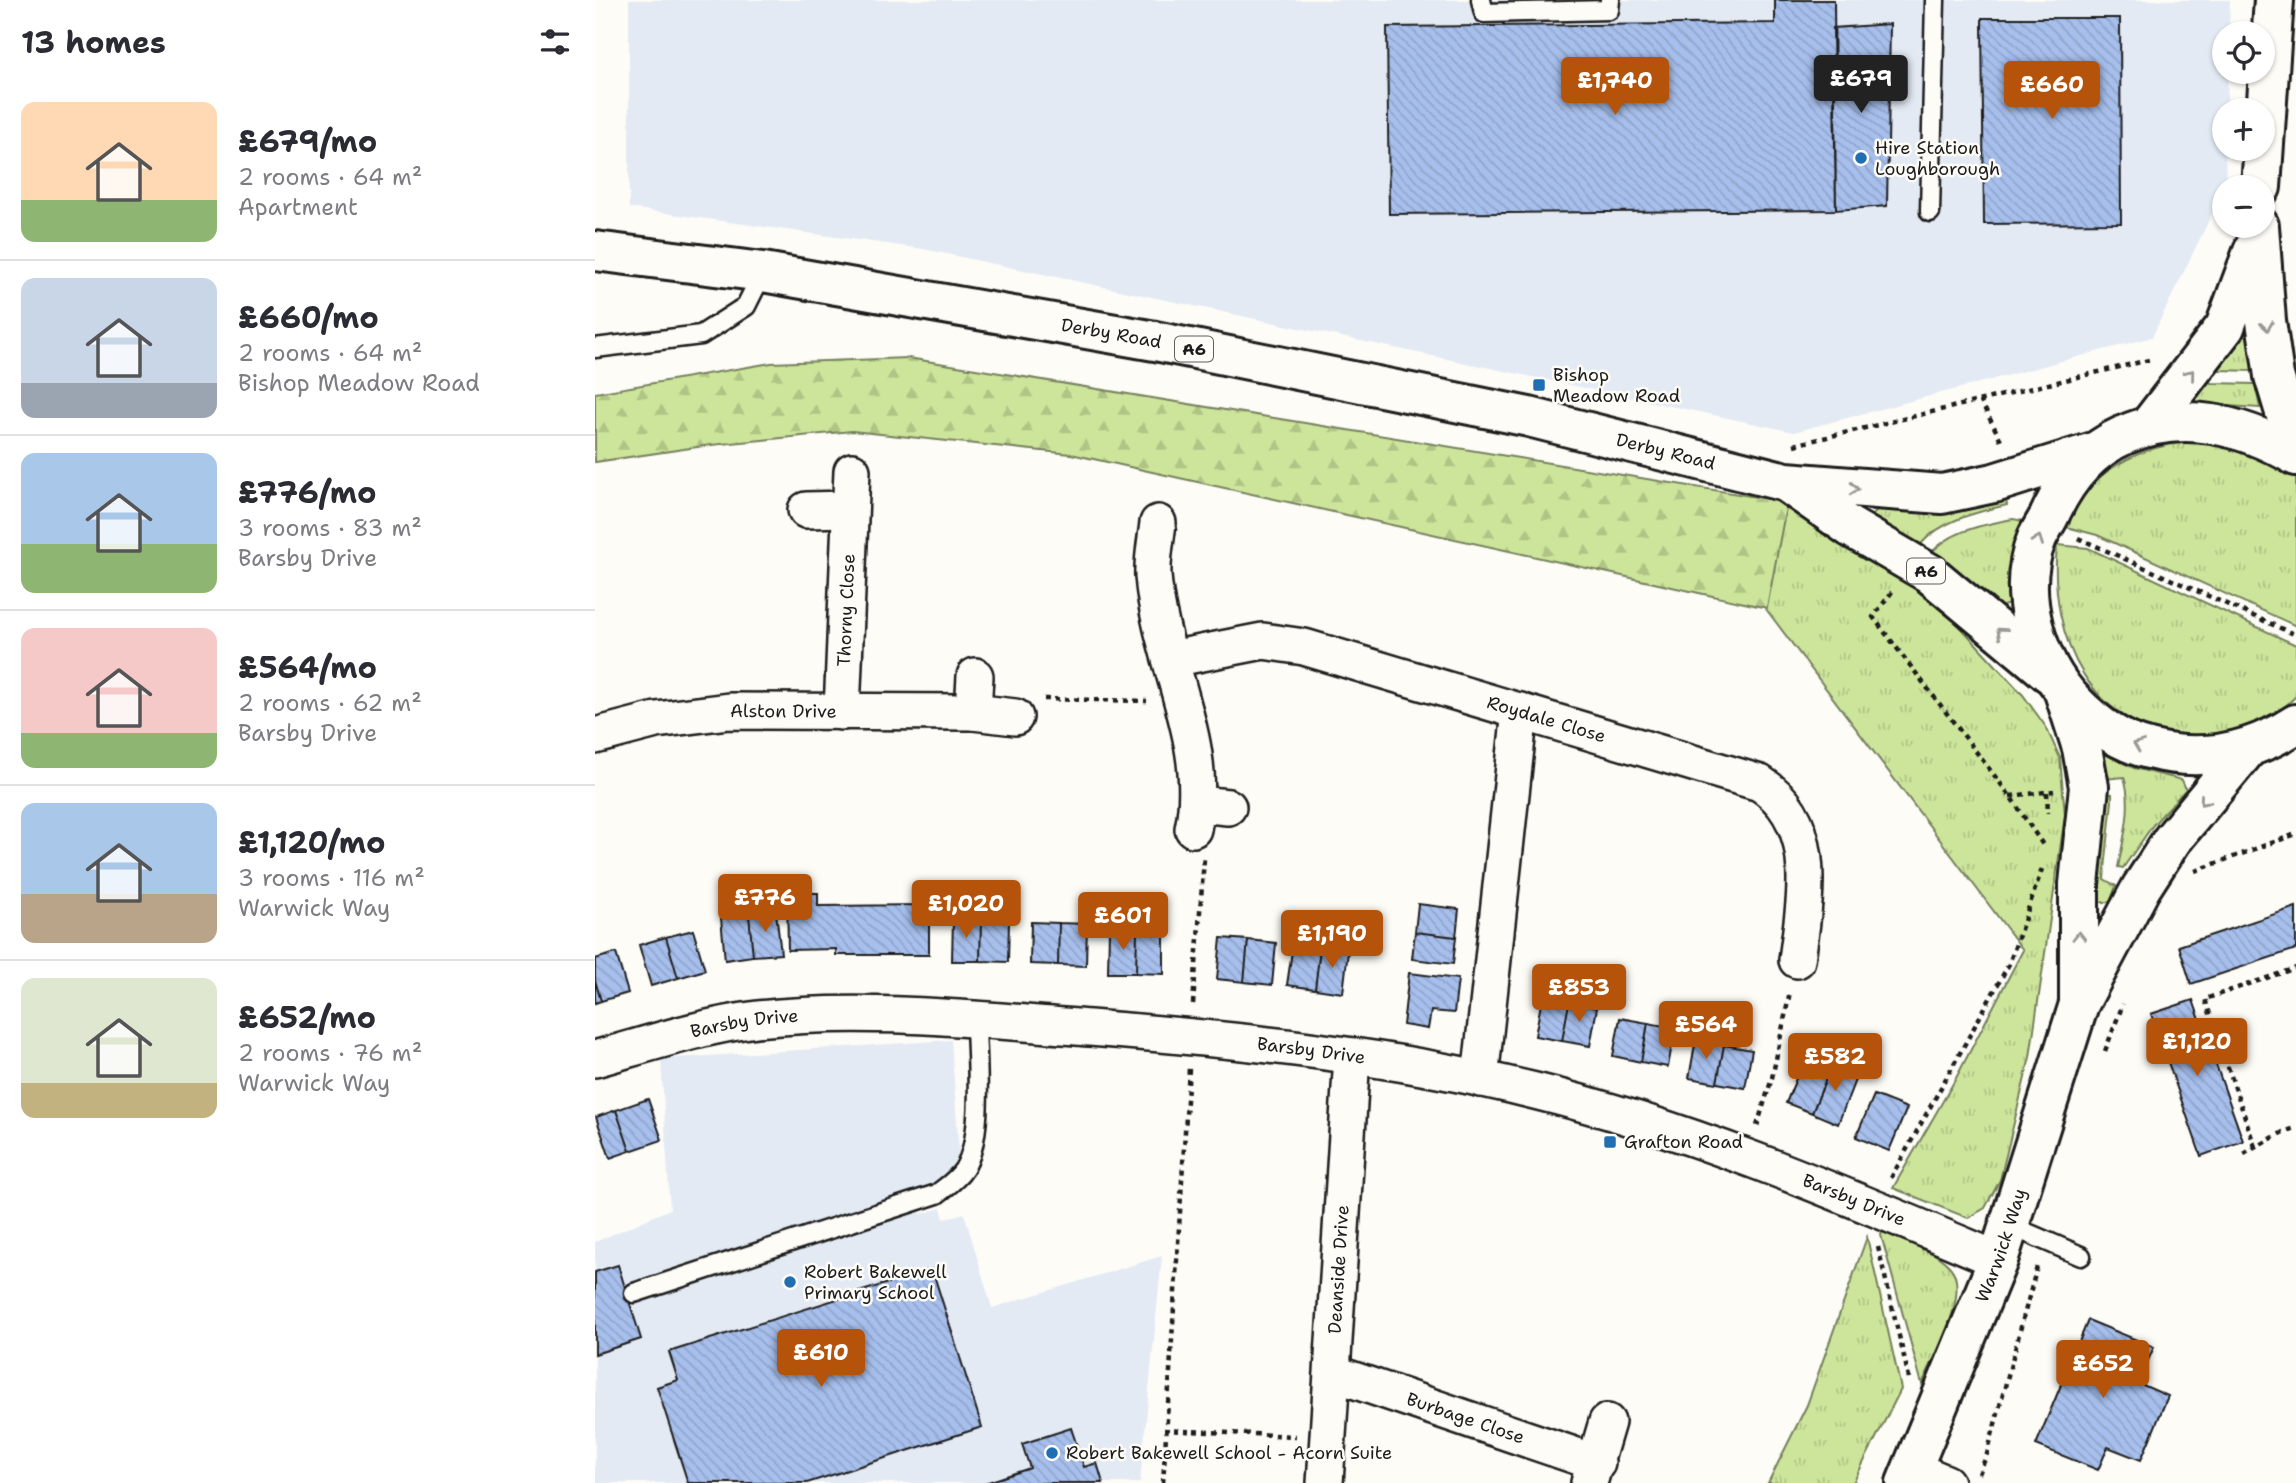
<!DOCTYPE html>
<meta charset="utf-8">
<style>
:root{--surface:#fff;--page:#f2f2f3;--text:#2b2b33;--muted:#7c7c81;--line:#e1e1e2;--accent:#b45309}
body{margin:0;font-family:"Shantell Sans",sans-serif;background:var(--page);color:var(--text);height:100vh;display:flex;flex-direction:column;font-size:26px;white-space:nowrap}
*{box-sizing:border-box;margin:0}
p{font-size:23px;color:var(--muted)}
.icon{flex:none;width:38px;height:38px;fill:none;stroke:currentColor;stroke-width:2;stroke-linecap:round;stroke-linejoin:round}
.map{position:relative;flex:1;overflow:hidden}
.drawer{display:flex;flex-direction:column;background:var(--surface);width:595px}
.drawer>*{flex:none}
.controls{position:absolute;left:1617px;top:21px;display:grid;gap:14px}
.controls a{display:grid;place-items:center;width:63px;height:63px;border-radius:50%;background:var(--surface);box-shadow:0 2px 5px #0004;font-size:35px}
.price{position:absolute;translate:-50% -60px;padding:0 16px;border-radius:7px;background:var(--accent);color:#fff;font-size:23px;line-height:46px;filter:drop-shadow(0 2px 4px #0008)}
.price::after{content:'';position:absolute;left:50%;top:42px;width:21px;height:16px;margin-left:-10px;background:inherit;clip-path:polygon(0 0,100% 0,50% 100%)}
.price.active{background:#222;color:#fff}
ul{padding:0;list-style:none}
li{display:flex;align-items:center;gap:21px;height:175px;padding:0 21px}
li+li{border-top:2px solid var(--line)}
li span{display:grid;place-items:center;flex:none;width:196px;height:140px;border-radius:14px;color:#555}
li>.icon{margin-inline-start:auto}
span .icon{width:84px;height:84px;fill:#fffc;stroke-width:1}
li b{font-size:30px}
h2{display:flex;justify-content:space-between;align-items:center;height:84px;padding:0 21px;font-size:30px}
main{display:flex;flex:1;min-height:0}
.map>svg:first-child{display:block}
.built{fill:#e3eaf4}
.grass{fill:url(#grass-tufts);stroke:#74805c;stroke-width:2}
.forest{fill:url(#forest-firs);stroke:#74805c;stroke-width:2}
.building{fill:url(#building-back-hatch);stroke:#1c1c1c;stroke-width:2}
.lines{fill:none;stroke-linecap:round;stroke-linejoin:round}
.service-casing{stroke:#1c1c1c;stroke-width:23}
.minor-casing{stroke:#1c1c1c;stroke-width:40}
.tertiary-casing{stroke:#1c1c1c;stroke-width:44}
.trunk-casing{stroke:#1c1c1c;stroke-width:44}
.path{stroke:#1c1c1c;stroke-width:4.5;stroke-dasharray:5 5;stroke-linecap:butt}
.service{stroke:#fdfcf7;stroke-width:18}
.minor{stroke:#fdfcf7;stroke-width:35}
.tertiary{stroke:#fdfcf7;stroke-width:38}
.trunk{stroke:#fdfcf7;stroke-width:38}
.oneway{stroke:#989794}
.poi-dot{fill:#1f6fb2;stroke:#fdfcf7;stroke-width:2.5}
.labels{text-anchor:middle;stroke-width:5;stroke-linejoin:round;paint-order:stroke}
.shield{fill:#fdfcf7;stroke:#605f5e;stroke-width:2}
.shield-label{font-size:16px;font-weight:bold;fill:#1c1c1c}
.poi-label{font-size:18px;fill:#1c1c1c;stroke:#fdfcf7;text-anchor:start}
.street-label{font-size:18px;fill:#1c1c1c;stroke:#fdfcf7}
</style>
<main>
<section class="drawer">
<h2>13 homes<svg class="icon" aria-label="filters" viewBox="0 0 24 24"><path d="M4 7h16M4 17h16"/><circle cx="9" cy="7" r="2"/><circle cx="15" cy="17" r="2"/></svg></h2>
<ul>
<li><span style="background:linear-gradient(#ffd9b3 70%,#8fb573 0)"><svg class="icon" aria-label="home" viewBox="0 0 24 24"><path d="M3 11l9-7 9 7M6 9v11h12V9"/></svg></span><div><b>£679/mo</b><p>2 rooms · 64 m²</p><p>Apartment</p></div></li>
<li><span style="background:linear-gradient(#c9d6e8 75%,#9aa5b1 0)"><svg class="icon" aria-label="home" viewBox="0 0 24 24"><path d="M3 11l9-7 9 7M6 9v11h12V9"/></svg></span><div><b>£660/mo</b><p>2 rooms · 64 m²</p><p>Bishop Meadow Road</p></div></li>
<li><span style="background:linear-gradient(#a9c7e8 65%,#8fb573 0)"><svg class="icon" aria-label="home" viewBox="0 0 24 24"><path d="M3 11l9-7 9 7M6 9v11h12V9"/></svg></span><div><b>£776/mo</b><p>3 rooms · 83 m²</p><p>Barsby Drive</p></div></li>
<li><span style="background:linear-gradient(#f6c9c9 75%,#8fb573 0)"><svg class="icon" aria-label="home" viewBox="0 0 24 24"><path d="M3 11l9-7 9 7M6 9v11h12V9"/></svg></span><div><b>£564/mo</b><p>2 rooms · 62 m²</p><p>Barsby Drive</p></div></li>
<li><span style="background:linear-gradient(#a9c7e8 65%,#b9a48a 0)"><svg class="icon" aria-label="home" viewBox="0 0 24 24"><path d="M3 11l9-7 9 7M6 9v11h12V9"/></svg></span><div><b>£1,120/mo</b><p>3 rooms · 116 m²</p><p>Warwick Way</p></div></li>
<li><span style="background:linear-gradient(#dfe7d0 75%,#c2b280 0)"><svg class="icon" aria-label="home" viewBox="0 0 24 24"><path d="M3 11l9-7 9 7M6 9v11h12V9"/></svg></span><div><b>£652/mo</b><p>2 rooms · 76 m²</p><p>Warwick Way</p></div></li>
</ul>
</section>
<div class="map">
<svg width="1701" height="1483" viewBox="0 0 1701 1483">
<defs>
<pattern id="grass-tufts" width="24" height="20" patternUnits="userSpaceOnUse" patternTransform="scale(1.75)"><rect width="24" height="20" fill="#cde59b"/><path d="M3 7l-1-3M5 7V3M7 7l1-3M15 17l-1-3M17 17v-4M19 17l1-3" fill="none" stroke="#afc485"/></pattern>
<pattern id="forest-firs" width="22" height="20" patternUnits="userSpaceOnUse" patternTransform="scale(1.75)"><rect width="22" height="20" fill="#cde59b"/><path d="M5 1l3.5 6h-7zM16 11l3.5 6h-7z" fill="#afc485"/></pattern>
<pattern id="building-back-hatch" width="6" height="6" patternUnits="userSpaceOnUse" patternTransform="scale(1.75)"><rect width="6" height="6" fill="#a7bfec"/><path d="M-1 5l2 2M0 0l6 6M5-1l2 2" fill="none" stroke="#8fa4ca"/></pattern>
</defs>
<rect width="100%" height="100%" fill="#fdfcf7"/>
<filter id="ink" filterUnits="userSpaceOnUse"><feTurbulence type="fractalNoise" baseFrequency=".0143" numOctaves="2"/><feDisplacementMap in="SourceGraphic" scale="14" xChannelSelector="R" yChannelSelector="G"/><feConvolveMatrix kernelMatrix="1 2 1 2 8 2 1 2 1" color-interpolation-filters="sRGB"/></filter>
<g filter="url(#ink)">
<path class="built" d="M34 0H1635L1634 33H1629V72H1633L1632 110H1629L1631 185 1557 337 1199 432 328 249 34 208Z
M356 1040 364 1151 355 1172 345 1183 319 1192 326 1214 346 1208 349 1219 369 1213 397 1308 567 1256 545 1483H0V1242L75 1209 66 1059Z"/>
<path class="grass" d="M1643 331 1657 336 1658 371 1624 370 1620 368Z
M1611 379 1616 383 1660 384 1665 408 1599 404 1597 393Z
M1604 441 1640 443 1701 474V626L1502 535 1468 526C1493 471 1546 444 1604 441Z
M1410 497 1412 505C1381 512 1339 522 1321 551L1275 519 1282 510 1335 511Z
M1191 498 1304 570 1359 620 1428 695 1451 727 1465 758 1470 815 1435 1057 1405 1180 1390 1208 1373 1218 1298 1188 1360 1080 1428 950 1171 609Z
M1418 519 1428 521 1418 557 1414 604 1396 610 1332 558C1352 531 1387 525 1418 519Z
M1462 545 1493 548 1701 645V696C1675 723 1638 739 1600 737 1497 734 1453 639 1462 545Z
M1512 755 1539 768 1587 780 1591 789 1558 825 1528 868 1523 867C1529 837 1538 806 1529 777L1510 779 1505 757Z
M1512 794H1517V801L1509 879 1521 886 1515 902H1502Z
M1288 1230C1309 1240 1339 1249 1355 1267 1377 1292 1338 1358 1327 1384L1286 1235Z
M1272 1237 1306 1389 1258 1483H1173L1212 1405Z"/>
<path class="forest" d="M313 358 1192 502 1172 608 476 454 257 431 116 445 0 462V393L176 363Z"/>
<path class="building" d="M1180 0H1239L1241 210 794 214 792 27 1180 23Z
M1387 18H1525L1526 223 1389 224Z
M1295 24 1292 206 1241 210 1238 28Z
M192 893H223V906L334 905V955H241V949L193 950Z
M823 904 864 909 861 937 820 932Z
M1701 907V949L1596 984 1584 946Z
M181 912 186 954 158 956 154 915Z
M154 915 158 956 130 960 126 918Z
M358 919 386 920 385 961H357Z
M386 920 414 921 413 962 385 961Z
M436 922 464 923 463 965 435 964Z
M464 923 492 924 491 966 463 965Z
M98 930 110 970 83 978 71 937Z
M514 931H542L541 973H513Z
M542 931 569 932V974L541 973Z
M820 932 861 937 858 964 817 959Z
M71 937 83 978 56 986 44 945Z
M626 938 653 940 649 982 622 979Z
M653 940 681 943 677 985 649 982Z
M698 944 725 948 720 989 692 985Z
M725 948 753 951 748 993 720 989Z
M21 953 33 993 6 1001 0 980V959Z
M814 973 863 979 859 1013 836 1011 833 1029 808 1025Z
M0 980 6 1001 0 1003Z
M947 998 974 1003 967 1041 940 1036Z
M1598 1000 1648 1141 1606 1156 1556 1014Z
M974 1003 1002 1008 995 1046 967 1041Z
M1025 1018 1053 1023 1046 1062 1018 1056Z
M1053 1023 1080 1028 1073 1067 1046 1062Z
M1101 1039 1129 1045 1122 1083 1094 1078Z
M1129 1045 1157 1050 1150 1088 1122 1083Z
M1238 1062 1263 1072 1243 1124 1217 1113Z
M1207 1064 1233 1074 1217 1113 1191 1103Z
M1279 1095 1312 1108 1294 1151 1261 1137Z
M53 1099 67 1140 35 1151 21 1110Z
M21 1110 35 1151 15 1158 1 1117Z
M23 1265 46 1339 0 1354V1272Z
M337 1269 387 1427 212 1483H93L62 1387 83 1380 74 1352Z
M1493 1320 1559 1347 1543 1383 1573 1396 1546 1460 1513 1447 1503 1470 1441 1445Z
M476 1428 489 1467 502 1463 508 1483H390L435 1468 427 1444Z"/>
<g class="lines">
<defs>
<path id="service" d="M886 0 889 13 1014 10 1015 0
M1335 212 1340 0
M0 348 106 335 151 306 168 272
M1414 1225 1486 1256
M39 1293 342 1194C352 1186 362 1180 369 1169 390 1134 381 1060 381 1019"/>
<g id="minor">
<path d="M211 510 253 509"/>
<path d="M563 523C561 540 557 559 558 576 565 662 616 742 598 829"/>
<path id="s1" d="M576 659 668 641 709 647 1165 783C1226 822 1210 898 1202 960"/>
<path id="s2" d="M247 712 257 471"/>
<path d="M378 712 380 676"/>
<path id="s3" d="M0 736 61 720 134 711 378 712 420 717"/>
<path d="M603 804 633 807"/>
<path id="s4" d="M0 1059C53 1044 107 1026 162 1019 273 1007 384 1020 495 1028 644 1040 795 1055 940 1091 1100 1130 1251 1196 1403 1260"/>
<path d="M885 1079 925 711"/>
<path id="s5" d="M738 1373 1002 1463"/>
<path d="M1317 1469 1351 1483"/>
<path id="s6" d="M730 1483 757 1056"/>
<path d="M994 1483 1012 1422"/>
</g>
<g id="tertiary">
<path d="M1666 187 1679 0"/>
<path d="M1664 226 1671 321 1679 376 1701 449"/>
<path d="M1553 427 1630 327 1659 249"/>
<path d="M1469 692 1487 748 1494 787 1484 884V999"/>
<path id="s7" d="M1311 1483 1403 1260 1484 1004 1546 888 1577 840 1653 748"/>
</g>
<g id="trunk">
<path id="s8" d="M0 251 168 272 560 341 934 417 1191 482 1347 494 1399 483 1502 451"/>
<path d="M1701 456C1649 425 1587 409 1529 435 1495 450 1472 479 1457 510 1453 520 1446 529 1442 538 1420 592 1441 662 1479 702 1500 724 1524 742 1554 749 1606 763 1656 753 1701 724"/>
<path d="M1195 485 1255 527 1334 573 1454 673"/>
</g>
</defs>
<use href="#service" class="service-casing"/>
<use href="#minor" class="minor-casing"/>
<use href="#tertiary" class="tertiary-casing"/>
<use href="#trunk" class="trunk-casing"/>
<path class="path" d="M1385 400 1408 444
M1199 445 1558 359
M1483 538 1701 635
M1297 592 1278 617 1415 796 1450 848
M449 699 552 701
M1452 792 1453 813
M1415 796 1459 791
M1600 871 1701 834
M598 1004 609 859
M1510 1051 1528 1004
M1162 1126 1177 1078 1195 992
M1660 1147 1610 999 1701 968
M1649 1154 1688 1132 1701 1128
M1296 1178 1414 964 1447 869
M1283 1247 1314 1378
M569 1430 701 1436
M1384 1474 1392 1454 1443 1263
M568 1483 594 1068"/>
<use href="#service" class="service"/>
<use href="#minor" class="minor"/>
<use href="#tertiary" class="tertiary"/>
<use href="#trunk" class="trunk"/>
</g>
<defs><path id="oneway-chevron" d="M-2-3.5L2.5 0L-2 3.5" fill="none" stroke-width="1.6" stroke-linecap="round" stroke-linejoin="round" transform="scale(1.75)"/></defs>
<g class="oneway">
<use href="#oneway-chevron" transform="translate(1672 326) rotate(82)"/>
<use href="#oneway-chevron" transform="translate(1595 374) rotate(-51)"/>
<use href="#oneway-chevron" transform="translate(1259 489) rotate(5)"/>
<use href="#oneway-chevron" transform="translate(1443 540) rotate(-70)"/>
<use href="#oneway-chevron" transform="translate(1406 632) rotate(-139)"/>
<use href="#oneway-chevron" transform="translate(1543 745) rotate(-159)"/>
<use href="#oneway-chevron" transform="translate(1609 801) rotate(130)"/>
<use href="#oneway-chevron" transform="translate(1484 936) rotate(-90)"/>
</g>
</g>
<g class="poi-dot">
<circle cx="1266" cy="158" r="7"/>
<rect x="937" y="378" width="14" height="14" rx="3.5"/>
<rect x="1008" y="1135" width="14" height="14" rx="3.5"/>
<circle cx="195" cy="1282" r="7"/>
<circle cx="457" cy="1453" r="7"/>
</g>
<g class="labels">
<g class="shield">
<rect x="580" y="336.5" width="38" height="25" rx="5"/>
<rect x="1312" y="558.5" width="38" height="25" rx="5"/>
</g>
<g class="shield-label">
<text x="599" y="355">A6</text>
<text x="1331" y="577">A6</text>
</g>
<g class="poi-label">
<text x="1280" y="154">Hire Station<tspan x="1280" dy="21">Loughborough</tspan></text>
<text x="958" y="381">Bishop<tspan x="958" dy="21">Meadow Road</tspan></text>
<text x="1029" y="1148">Grafton Road</text>
<text x="209" y="1278">Robert Bakewell<tspan x="209" dy="21">Primary School</tspan></text>
<text x="471" y="1459">Robert Bakewell School - Acorn Suite</text>
</g>
<g class="street-label">
<text dy="6" stroke="none"><textPath href="#s8" startOffset="523">Derby Road</textPath></text>
<text dy="6" stroke="none"><textPath href="#s8" startOffset="1090">Derby Road</textPath></text>
<text dy="6" stroke="none"><textPath href="#s2" startOffset="102">Thorny Close</textPath></text>
<text dy="6" stroke="none"><textPath href="#s3" startOffset="191">Alston Drive</textPath></text>
<text dy="6" stroke="none"><textPath href="#s1" startOffset="388">Roydale Close</textPath></text>
<text dy="6" stroke="none"><textPath href="#s4" startOffset="154">Barsby Drive</textPath></text>
<text dy="6" stroke="none"><textPath href="#s4" startOffset="723">Barsby Drive</textPath></text>
<text dy="6" stroke="none"><textPath href="#s4" startOffset="1288">Barsby Drive</textPath></text>
<text dy="6" stroke="none"><textPath href="#s7" startOffset="256">Warwick Way</textPath></text>
<text dy="6" stroke="none"><textPath href="#s6" startOffset="214">Deanside Drive</textPath></text>
<text dy="6" stroke="none"><textPath href="#s5" startOffset="140">Burbage Close</textPath></text>
</g>
</g>
</svg>
<div class="controls">
<a><svg class="icon" aria-label="locate" viewBox="0 0 24 24"><circle cx="12" cy="12" r="6"/><path d="M12 2v4M12 18v4M2 12h4M18 12h4"/></svg></a>
<a>+</a>
<a>−</a>
</div>
<b class="price active" style="left:1266px;top:115px">£679</b>
<b class="price" style="left:1020px;top:117px">£1,740</b>
<b class="price" style="left:1457px;top:121px">£660</b>
<b class="price" style="left:170px;top:934px">£776</b>
<b class="price" style="left:371px;top:940px">£1,020</b>
<b class="price" style="left:528px;top:952px">£601</b>
<b class="price" style="left:737px;top:970px">£1,190</b>
<b class="price" style="left:984px;top:1024px">£853</b>
<b class="price" style="left:1111px;top:1061px">£564</b>
<b class="price" style="left:1602px;top:1078px">£1,120</b>
<b class="price" style="left:1240px;top:1093px">£582</b>
<b class="price" style="left:226px;top:1389px">£610</b>
<b class="price" style="left:1508px;top:1400px">£652</b>
</div>
</main>
